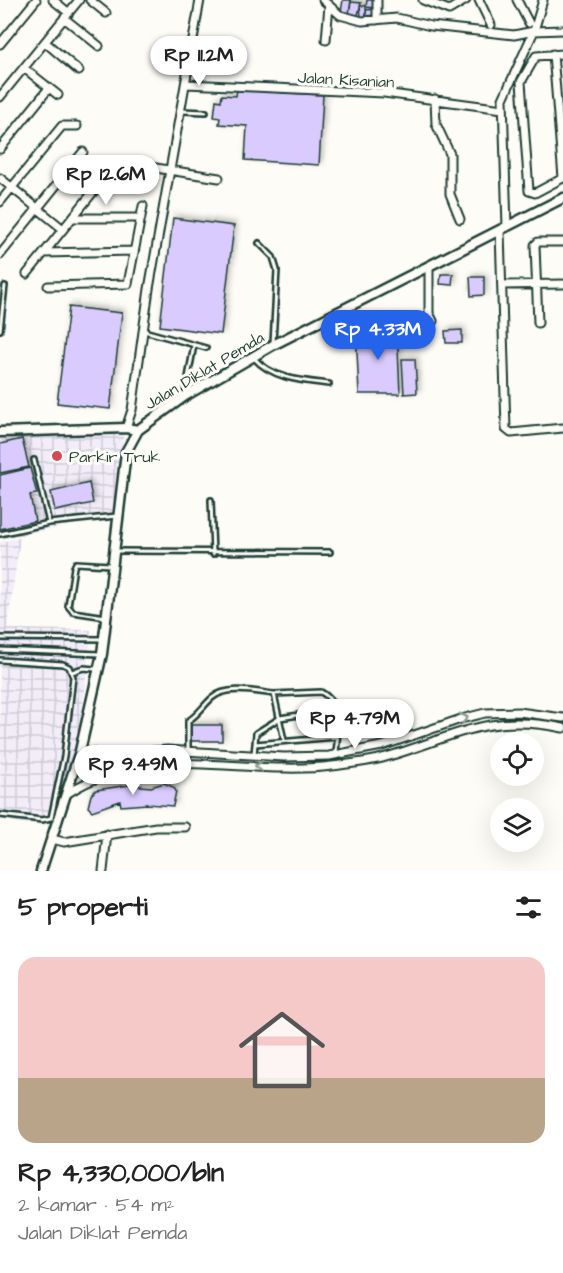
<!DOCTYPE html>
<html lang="id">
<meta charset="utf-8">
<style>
:root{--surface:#fff;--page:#f2f2f2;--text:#222;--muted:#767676;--line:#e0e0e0;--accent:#2563eb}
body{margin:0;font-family:"Architects Daughter",sans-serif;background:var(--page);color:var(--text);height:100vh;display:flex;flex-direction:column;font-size:22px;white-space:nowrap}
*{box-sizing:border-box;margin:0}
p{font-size:20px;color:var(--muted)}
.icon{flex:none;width:33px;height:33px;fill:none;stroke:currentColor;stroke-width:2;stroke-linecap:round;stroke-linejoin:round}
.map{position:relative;height:871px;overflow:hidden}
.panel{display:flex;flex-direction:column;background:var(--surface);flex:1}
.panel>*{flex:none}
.controls{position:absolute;left:490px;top:732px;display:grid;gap:12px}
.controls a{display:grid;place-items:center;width:54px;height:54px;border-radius:50%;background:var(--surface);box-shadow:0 6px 24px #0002;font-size:30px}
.price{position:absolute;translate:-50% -51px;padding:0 14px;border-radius:21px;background:#fff;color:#222;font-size:20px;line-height:39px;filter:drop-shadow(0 2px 3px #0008)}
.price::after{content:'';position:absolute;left:50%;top:36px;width:18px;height:14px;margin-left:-9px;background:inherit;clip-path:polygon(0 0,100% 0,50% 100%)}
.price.selected{background:var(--accent);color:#fff}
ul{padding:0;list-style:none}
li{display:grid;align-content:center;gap:12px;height:318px;padding:0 18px}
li+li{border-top:2px solid var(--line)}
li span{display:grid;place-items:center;height:186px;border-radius:18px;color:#555}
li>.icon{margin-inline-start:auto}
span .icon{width:108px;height:108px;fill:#fffc;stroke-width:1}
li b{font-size:26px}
h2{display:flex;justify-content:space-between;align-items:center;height:72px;padding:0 18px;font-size:26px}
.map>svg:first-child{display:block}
.industrial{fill:url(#industrial-grid)}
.building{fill:#d9cbfd;stroke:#1f3d34;stroke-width:1.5;filter:url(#shadow)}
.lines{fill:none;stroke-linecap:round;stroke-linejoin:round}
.service-casing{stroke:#1f3d34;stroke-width:8}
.minor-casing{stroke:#1f3d34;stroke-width:11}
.tertiary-casing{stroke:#1f3d34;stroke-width:13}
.service{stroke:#fdfcf7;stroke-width:3}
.minor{stroke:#fdfcf7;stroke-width:7}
.tertiary{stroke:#fdfcf7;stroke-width:8}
.oneway{stroke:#8e9c96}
.poi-dot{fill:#d1495b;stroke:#fdfcf7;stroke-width:2}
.labels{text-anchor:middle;stroke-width:6;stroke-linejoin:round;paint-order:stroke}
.street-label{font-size:16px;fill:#1f3d34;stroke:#fdfcf7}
.poi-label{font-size:16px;fill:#1f3d34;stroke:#fdfcf7;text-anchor:start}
</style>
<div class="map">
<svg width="563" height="871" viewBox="0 0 563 871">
<defs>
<pattern id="industrial-grid" width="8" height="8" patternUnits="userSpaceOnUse" patternTransform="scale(1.5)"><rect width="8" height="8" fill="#f2edf9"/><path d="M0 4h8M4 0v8" fill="none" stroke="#cfccd6"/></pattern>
<filter id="shadow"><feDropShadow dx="2.5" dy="-2.5" stdDeviation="3" flood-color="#0004"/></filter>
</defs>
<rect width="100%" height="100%" fill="#fdfcf7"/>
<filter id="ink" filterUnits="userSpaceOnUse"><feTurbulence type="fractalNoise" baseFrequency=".0167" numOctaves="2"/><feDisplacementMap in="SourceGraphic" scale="12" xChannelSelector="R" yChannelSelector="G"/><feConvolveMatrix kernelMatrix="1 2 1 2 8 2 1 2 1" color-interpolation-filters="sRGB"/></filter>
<g filter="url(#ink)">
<path class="industrial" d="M124 432 111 517 0 539V436Z
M20 538 7 629 91 630 77 757 56 823 26 824 0 819V542Z"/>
<path class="building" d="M343 0H351L349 13 341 12Z
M367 0H376L375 8 366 7Z
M351 2 361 3 358 15 349 14Z
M360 6H366V17H361Z
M376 9 377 19H367L366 10Z
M237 90 323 95 319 165 245 160 247 126 219 124 220 118 214 117 216 100 221 101 222 95 236 96Z
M173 218 234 226 221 334 160 326Z
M441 274H453L452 285 440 284Z
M470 277H484V295L471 296Z
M69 307 122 313 110 409 57 403Z
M397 327 400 394H359L356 330Z
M462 330V343H446L445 331Z
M402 359H415L417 393 404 394Z
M22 439 29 467 0 473V444Z
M30 468 37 494 30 495 35 521 0 529V475Z
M89 483 93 503 55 511 51 492Z
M191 725H222V741H191Z
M164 783 173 787 176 791 173 806 147 804 121 806 120 801 92 811 88 807 91 795 96 790 129 785 151 787Z"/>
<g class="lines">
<defs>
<path id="service" d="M182 111 206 112
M259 243 273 257 277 270 273 343
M0 330 5 286
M144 331 206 348
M254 358C272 379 304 381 329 384
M185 394 194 345
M34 460 49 523
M211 500 213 554
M0 534 49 523 117 516
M116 551 330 552
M106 617 73 612 68 606 74 567 76 563 110 565
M0 638 103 639
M0 650 100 654
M0 660 63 664 69 667 73 677 64 756 51 818 42 820 0 815
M72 672 83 668 96 669
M274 694 321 692C343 704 338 732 336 753
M255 744 256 733 280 718 336 709
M254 754 255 744 337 737
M188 761V721C198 715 203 706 212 698 227 685 257 692 274 694L284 740"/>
<path id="minor" d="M53 0 69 13
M90 0 106 13
M323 0 340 15 362 21 397 18 431 26 514 35 534 31 563 30
M377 0V20
M423 0 449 10 466 0
M479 0 491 25
M517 0 529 23
M64 18 99 46
M326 40 329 5
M45 42 79 71
M0 44 36 0
M553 54 563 178
M563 54 536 56 521 82 529 191 535 193 563 178
M24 68 58 95
M187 84 384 93 503 109
M0 97 79 0
M435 99 436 124 450 154V194L460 219
M0 149 49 88
M137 165 219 178
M0 178 63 229
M0 202 62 126H77
M72 218H141
M507 227 503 99 534 31 543 0
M500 231 506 429 511 433 563 428
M44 253 134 251
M0 255 83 152
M429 268V313L433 321
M27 274 98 186 87 177
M502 285 563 284
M48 286 128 284 143 206
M538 323 535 245 538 242H563
M126 428 132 410 149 289 200 0
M80 751 106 755 167 750 284 757 329 756 382 746 461 719 485 713 519 712 563 718
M68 793C151 740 242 777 332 766 349 764 369 762 386 757 455 737 487 712 563 728
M52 839 64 842 156 827H185
M103 871 107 834"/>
<path id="tertiary" d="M0 432 126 428 138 430
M41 871 80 751 102 654 126 452 138 430 185 396 273 345 563 198"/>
</defs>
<use href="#service" class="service-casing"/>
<use href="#minor" class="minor-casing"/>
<use href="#tertiary" class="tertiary-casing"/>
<use href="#service" class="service"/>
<use href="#minor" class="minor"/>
<use href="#tertiary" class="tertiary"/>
</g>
<defs><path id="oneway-chevron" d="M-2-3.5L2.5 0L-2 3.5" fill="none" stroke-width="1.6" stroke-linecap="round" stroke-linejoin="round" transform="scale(1.5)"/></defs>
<g class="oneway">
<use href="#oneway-chevron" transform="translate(464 718) rotate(-15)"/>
<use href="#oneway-chevron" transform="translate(259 766) rotate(-176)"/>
</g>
</g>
<circle class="poi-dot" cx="57" cy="456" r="6"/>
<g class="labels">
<g class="street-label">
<text transform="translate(346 79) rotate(3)" y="6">Jalan Kisanian</text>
<text transform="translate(204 370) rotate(-31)" y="6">Jalan Diklat Pemda</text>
</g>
<g class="poi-label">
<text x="69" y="462">Parkir Truk</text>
</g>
</g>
</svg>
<div class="controls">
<a><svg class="icon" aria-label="locate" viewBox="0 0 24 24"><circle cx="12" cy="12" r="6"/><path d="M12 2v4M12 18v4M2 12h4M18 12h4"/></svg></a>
<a><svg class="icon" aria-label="layers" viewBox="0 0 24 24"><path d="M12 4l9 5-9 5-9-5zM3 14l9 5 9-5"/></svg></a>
</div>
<b class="price" style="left:199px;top:87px">Rp 11.2M</b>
<b class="price" style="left:106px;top:206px">Rp 12.6M</b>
<b class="price selected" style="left:378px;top:361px">Rp 4.33M</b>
<b class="price" style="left:355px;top:750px">Rp 4.79M</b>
<b class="price" style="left:133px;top:796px">Rp 9.49M</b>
</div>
<section class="panel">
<h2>5 properti<svg class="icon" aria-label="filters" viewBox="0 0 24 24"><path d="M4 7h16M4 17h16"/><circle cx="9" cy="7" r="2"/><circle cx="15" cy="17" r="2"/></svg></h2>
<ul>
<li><span style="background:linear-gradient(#f6c9c9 65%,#b9a48a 0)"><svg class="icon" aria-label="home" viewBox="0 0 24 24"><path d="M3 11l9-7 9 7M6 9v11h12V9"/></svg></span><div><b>Rp 4,330,000/bln</b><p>2 kamar · 54 m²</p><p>Jalan Diklat Pemda</p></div></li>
</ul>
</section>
